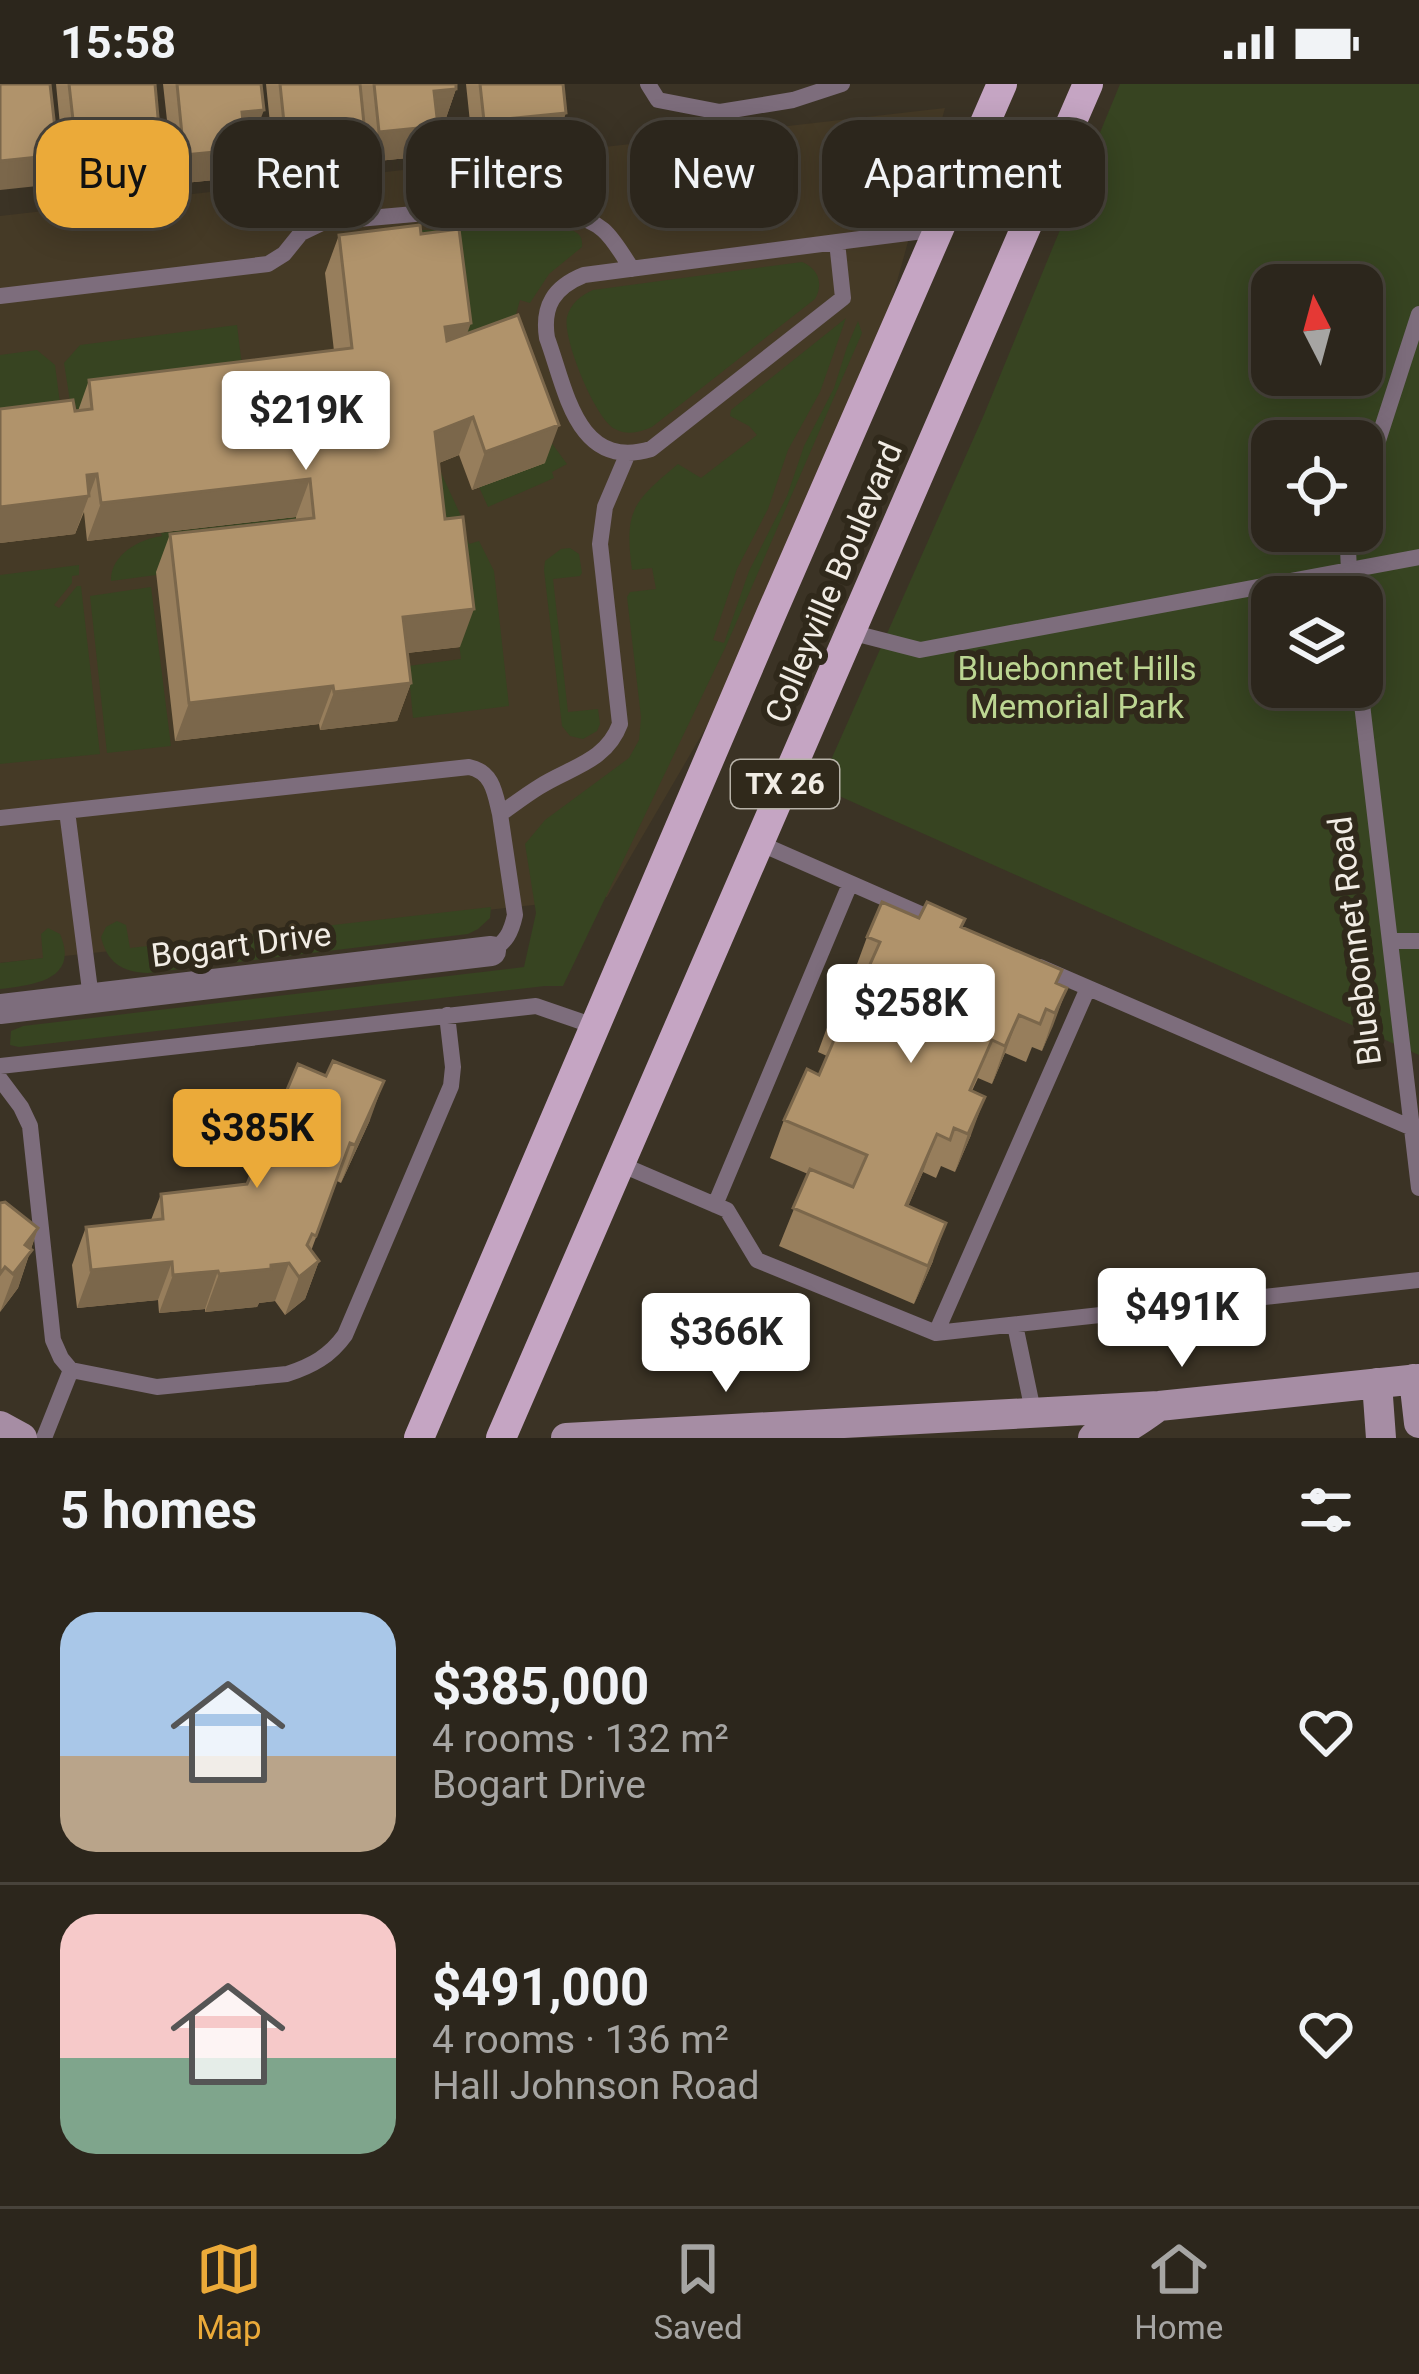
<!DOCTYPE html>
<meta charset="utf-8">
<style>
:root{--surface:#2c261c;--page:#342e25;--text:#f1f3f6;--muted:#a6a5a3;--line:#48433b;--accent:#ebaa39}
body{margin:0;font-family:Roboto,sans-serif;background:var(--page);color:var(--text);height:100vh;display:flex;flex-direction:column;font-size:45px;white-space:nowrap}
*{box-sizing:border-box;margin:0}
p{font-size:39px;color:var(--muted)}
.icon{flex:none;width:66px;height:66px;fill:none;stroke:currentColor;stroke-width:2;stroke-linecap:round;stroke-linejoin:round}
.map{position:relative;height:1354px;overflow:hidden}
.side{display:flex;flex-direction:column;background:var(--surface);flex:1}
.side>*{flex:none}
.hud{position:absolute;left:36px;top:36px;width:1347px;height:108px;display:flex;gap:24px}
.needle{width:78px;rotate:354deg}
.controls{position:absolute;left:1251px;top:180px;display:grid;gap:24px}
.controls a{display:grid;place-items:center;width:132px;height:132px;border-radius:24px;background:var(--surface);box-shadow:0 6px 30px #0003,0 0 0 3px var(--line);font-size:60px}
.price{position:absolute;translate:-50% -102px;padding:0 27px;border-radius:12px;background:#fff;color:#222;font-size:39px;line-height:78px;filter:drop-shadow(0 3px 6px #0008)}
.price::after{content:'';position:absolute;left:50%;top:72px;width:36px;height:27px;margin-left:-18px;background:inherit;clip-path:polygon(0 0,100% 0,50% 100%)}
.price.active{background:var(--accent);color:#111}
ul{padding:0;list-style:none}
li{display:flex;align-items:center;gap:36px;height:300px;padding:0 60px}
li+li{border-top:3px solid var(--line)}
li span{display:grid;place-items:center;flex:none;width:336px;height:240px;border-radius:36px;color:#555}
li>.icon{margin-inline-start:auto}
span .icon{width:144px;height:144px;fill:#fffc;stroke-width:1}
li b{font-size:51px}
h2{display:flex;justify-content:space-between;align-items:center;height:144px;padding:0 60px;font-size:51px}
.pill{padding:0 42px;border-radius:36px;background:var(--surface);box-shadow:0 6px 30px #0003,0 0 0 3px var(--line);font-size:42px;line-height:108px}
.pill.active{background:var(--accent);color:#111}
.status{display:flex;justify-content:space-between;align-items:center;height:84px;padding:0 60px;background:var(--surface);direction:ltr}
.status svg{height:33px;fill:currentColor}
.menu{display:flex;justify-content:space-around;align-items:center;height:168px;border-top:3px solid var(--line);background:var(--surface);font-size:33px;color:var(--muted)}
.menu a{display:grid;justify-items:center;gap:6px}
.menu .active{color:var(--accent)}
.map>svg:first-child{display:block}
.built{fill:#453a26}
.green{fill:#374421;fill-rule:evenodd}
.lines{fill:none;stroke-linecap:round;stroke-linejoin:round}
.lane{stroke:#7d6d7c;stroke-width:16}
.street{stroke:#7d6d7c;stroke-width:30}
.secondary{stroke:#a68da4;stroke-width:30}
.primary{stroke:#c5a5c3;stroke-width:30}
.wall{fill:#977e5c}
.shaded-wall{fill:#7b674b}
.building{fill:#b0936b;stroke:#7b674b;stroke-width:3}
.labels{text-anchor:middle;stroke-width:12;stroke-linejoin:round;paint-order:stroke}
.shield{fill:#30291b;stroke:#b7b2a8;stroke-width:3}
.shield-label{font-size:30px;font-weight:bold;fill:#f1ece4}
.street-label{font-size:33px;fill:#f1ece4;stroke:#30291b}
.park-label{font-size:33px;fill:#bcd692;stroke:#30291b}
</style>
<div class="status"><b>15:58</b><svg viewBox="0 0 49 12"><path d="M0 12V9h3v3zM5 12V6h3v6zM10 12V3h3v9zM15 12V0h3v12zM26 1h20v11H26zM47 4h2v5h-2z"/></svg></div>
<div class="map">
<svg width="1419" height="1354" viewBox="0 0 1419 1354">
<rect width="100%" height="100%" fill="#3b3325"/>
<path class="built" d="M945 24 888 230 747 573 607 813 0 879V132Z"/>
<path class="green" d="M1120 0H1419V971L819 703 983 333ZM1272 201H1362V291H1272ZM1272 357H1362V447H1272ZM1272 513H1362V603H1272Z
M568 145C578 148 583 152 582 163L549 190 530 219 520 216 514 237 548 354 567 380 552 388 554 394 488 423 479 403 545 378 476 279 416 146Z
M802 178C818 184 824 200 815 215L652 343C640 348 628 352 615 345 595 335 562 253 567 233 571 219 580 212 593 206Z
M846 234 820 308 788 366 768 425 737 485 713 556 724 559 749 487 787 412 804 362 834 304 847 263 858 237 862 249 727 560 563 902H545L19 963 10 961 11 947 23 942 524 883 536 829 525 760 545 736 629 674 639 656 641 633 627 513 630 508 656 505 652 484 632 486C624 426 633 418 678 380L701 394 757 351 749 342 730 332 731 326Z
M237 241 242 282 78 334 76 323 70 317 64 279 80 261Z
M37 266 55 281 61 327 0 339V271Z
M437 380 461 432 459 434 469 460 479 457 494 487 509 622 413 634 408 582 461 575Z
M296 433 300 472 111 497C110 472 138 455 162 452L161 449Z
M570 464 579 470 582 489 580 492 553 495 568 628 598 625 600 640 597 647 583 655 570 652 562 642 544 486 545 477 561 465Z
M79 481V491L72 492V499L54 521 59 524 77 502H81L100 670 0 680V491Z
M151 503 171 662 107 669 90 512Z
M491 823 490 834 478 845 468 850 148 889C121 888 107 878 101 853L106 843 117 837 126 841 130 864Z
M48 844 60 850C80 896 33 901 0 905V879L43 874 41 850Z"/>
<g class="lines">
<path class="lane" d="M648 0 658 16 720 28 793 16 842 0
M837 158 843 214 651 365C576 387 566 305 547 254 542 222 554 203 584 191Z
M837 158 939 145
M0 212 268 180 284 170 301 149 324 138 426 129 569 131C606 138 612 155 632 185
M1362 406 1419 230
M1350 513 1348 464 1351 447
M850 548 920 566 1419 473
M1360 603 1419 1104
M67 727 91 914
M0 734 469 683C493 688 495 709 500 730 513 721 526 711 539 703 570 683 606 678 620 640L600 460 605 423 628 369
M759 759 939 838
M1390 857H1419
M491 867C506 858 511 849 515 831L500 730
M1040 883 1412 1044
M0 982 536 922 594 942
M0 995 21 1023 30 1042 53 1256 61 1274 71 1286 44 1354
M620 1080 727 1126 757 1176 936 1249 1419 1196
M715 1121 850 800
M1015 1241 1033 1327
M936 1249 1088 904
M71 1286 157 1303 287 1290C312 1282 330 1272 345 1251L451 1002 453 983 447 931"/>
<path class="street" d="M0 925 491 867"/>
<path class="secondary" d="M1414 1295 1419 1339
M1377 1299 1381 1354
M0 1342 22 1354
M566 1354 1159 1322 1419 1295
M1093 1354C1120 1351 1137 1338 1159 1322"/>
<path class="primary" d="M419 1354 772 528 1002 0
M501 1354 1088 0"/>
</g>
<path class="wall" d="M56 0H155L159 44 149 73 122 76 118 87 65 92Z
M163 0H261L253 55 245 56 235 94 174 100Z
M266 0H360L355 79 275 88Z
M360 0H456V5L446 34 437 35 427 72 368 78Z
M466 0H563L556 58 473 67Z
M421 150 467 250 545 379 472 406 459 371 439 379 460 563 407 569 411 599 397 637 320 646 319 640 175 657 156 488 170 450 296 436V433L87 457 84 428 75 450 0 459V325L78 327 89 296 334 267 325 189 339 151Z
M962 843 1067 904 1042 967 1032 963 1026 978 1005 969 992 1000 978 994 972 1007 971 1051 955 1088 941 1082 936 1094 923 1088 908 1122 933 1177 914 1220 779 1162 808 1090 770 1074 784 1036 819 991 827 972 818 968 832 930 853 891 867 853Z
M370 1036 341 1099 337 1097 311 1167 319 1177 305 1215 285 1231 275 1217 259 1219 257 1223 205 1228V1225L159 1229 158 1216 77 1224 72 1181 86 1143 151 1136 161 1110 247 1100Z
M0 1119 38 1144 18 1204 0 1228Z"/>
<path class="shaded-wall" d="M456 5 446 34 423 36 434 7Z
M264 26 253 55 231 58 242 28Z
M566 29 556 58 473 67 484 37Z
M438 42 427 72 368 78 379 48Z
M159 44 149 73 122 76 118 87 65 92 76 63 127 47Z
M365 50 355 79 275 88 286 58Z
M246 65 235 94 174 100 184 71Z
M58 71 47 101 0 106V77Z
M471 239 457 277 431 281 445 243Z
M473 333 459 371 421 386 435 348Z
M559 341 545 379 472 406 485 368Z
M97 390 75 450 0 459V423L87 391Z
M310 395 296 433 87 457 101 419Z
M474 525 460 563 389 571 403 533Z
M411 599 397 637 320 646 334 608Z
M333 602 319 640 175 657 189 619Z
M1067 904 1053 942 1042 967 1055 929Z
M1019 931 1005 969 992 1000 1005 962Z
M384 997 370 1036 341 1099 355 1061Z
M985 1013 971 1051 955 1088 968 1050Z
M937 1050 923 1088 892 1160 906 1121Z
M946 1139 933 1177 914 1220 928 1182Z
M38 1144 18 1204 0 1228 25 1161Z
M319 1177 305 1215 285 1231 299 1193Z
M172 1178 158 1216 77 1224 91 1186Z
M289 1179 275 1217 259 1219 257 1223 205 1228 219 1190Z
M218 1187 205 1225 159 1229 173 1191Z"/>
<path class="building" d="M0 0H50L58 71 0 77Z
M69 0H155L159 44 127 47 128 57 76 63Z
M177 0H261L264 26 242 28 246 65 184 71Z
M280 0H360L365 50 286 58Z
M374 0H456V5L434 7 438 42 379 48Z
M480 0H563L566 29 484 37Z
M420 141 421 150 459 145 471 239 445 243 447 257 518 231 559 341 485 368 473 333 435 348 445 435 463 433 474 525 403 533 411 599 334 608 333 602 189 619 170 450 314 434 310 395 101 419 97 390 87 391 89 412 0 423V325L73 316 75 327 92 325 89 296 352 264 339 151Z
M882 818 919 834 927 818 965 835 961 843 1062 886 1056 899 1067 904 1055 929 1046 925 1040 940 1019 931 1005 962 992 956 970 1006 985 1013 968 1050 954 1044 950 1056 937 1050 906 1121 946 1139 928 1182 793 1124 810 1085 853 1103 867 1071 784 1036 807 985 819 991 843 935 832 930 850 890 863 896 880 858 867 853Z
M333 977 384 997 355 1061 350 1059 316 1152 312 1150 307 1161 319 1177 299 1193 289 1179 271 1181V1185L219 1190 218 1187 173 1191 172 1178 91 1186 86 1143 163 1135 161 1110 247 1100 298 980 326 992Z
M5 1118 38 1144 25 1161 32 1166 13 1190 5 1183 0 1190V1119Z"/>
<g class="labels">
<rect class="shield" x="731" y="676" width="108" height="48" rx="9"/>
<g class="shield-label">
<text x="785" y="710">TX 26</text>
</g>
<g class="street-label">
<text transform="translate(833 498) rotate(-67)" y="12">Colleyville Boulevard</text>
<text transform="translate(1354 857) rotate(-97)" y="12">Bluebonnet Road</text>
<text transform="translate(241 860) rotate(-7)" y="12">Bogart Drive</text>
</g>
<g class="park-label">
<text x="1077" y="596">Bluebonnet Hills<tspan x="1077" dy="38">Memorial Park</tspan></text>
</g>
</g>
</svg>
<div class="controls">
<a><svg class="needle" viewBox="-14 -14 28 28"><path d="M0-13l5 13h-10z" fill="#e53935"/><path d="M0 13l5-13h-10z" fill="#a6a5a3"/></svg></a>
<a><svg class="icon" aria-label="locate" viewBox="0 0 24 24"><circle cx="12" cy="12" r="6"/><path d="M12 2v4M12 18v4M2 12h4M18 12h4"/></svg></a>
<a><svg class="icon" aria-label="layers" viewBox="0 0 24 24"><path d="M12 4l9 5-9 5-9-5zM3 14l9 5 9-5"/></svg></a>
</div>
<b class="price" style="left:306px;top:389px">$219K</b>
<b class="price" style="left:911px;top:982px">$258K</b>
<b class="price active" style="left:257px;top:1107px">$385K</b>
<b class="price" style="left:1182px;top:1286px">$491K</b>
<b class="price" style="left:726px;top:1311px">$366K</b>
<div class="hud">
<a class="pill active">Buy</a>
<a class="pill">Rent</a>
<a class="pill">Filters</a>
<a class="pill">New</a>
<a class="pill">Apartment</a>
</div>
</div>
<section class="side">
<h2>5 homes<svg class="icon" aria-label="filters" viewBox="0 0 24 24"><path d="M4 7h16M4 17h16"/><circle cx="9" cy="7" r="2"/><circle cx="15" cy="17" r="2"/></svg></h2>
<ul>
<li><span style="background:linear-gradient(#a9c7e8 60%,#b9a48a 0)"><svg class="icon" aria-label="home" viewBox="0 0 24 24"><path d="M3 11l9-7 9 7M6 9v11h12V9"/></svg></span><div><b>$385,000</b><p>4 rooms · 132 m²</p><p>Bogart Drive</p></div><svg class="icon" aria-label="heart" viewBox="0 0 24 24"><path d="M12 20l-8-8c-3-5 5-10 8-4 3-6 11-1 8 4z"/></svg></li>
<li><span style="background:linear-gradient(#f6c9c9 60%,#7fa58c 0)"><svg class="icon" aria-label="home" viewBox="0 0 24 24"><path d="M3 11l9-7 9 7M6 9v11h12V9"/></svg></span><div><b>$491,000</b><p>4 rooms · 136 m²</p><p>Hall Johnson Road</p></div><svg class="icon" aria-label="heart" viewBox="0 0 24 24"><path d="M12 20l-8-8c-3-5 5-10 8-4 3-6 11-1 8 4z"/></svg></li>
</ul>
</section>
<nav class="menu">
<a class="active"><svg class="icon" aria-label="map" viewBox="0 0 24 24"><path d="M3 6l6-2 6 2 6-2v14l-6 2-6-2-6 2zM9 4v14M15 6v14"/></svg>Map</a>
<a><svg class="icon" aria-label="saved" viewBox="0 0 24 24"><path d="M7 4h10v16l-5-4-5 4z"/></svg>Saved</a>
<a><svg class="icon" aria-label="home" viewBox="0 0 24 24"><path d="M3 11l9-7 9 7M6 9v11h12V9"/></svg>Home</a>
</nav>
